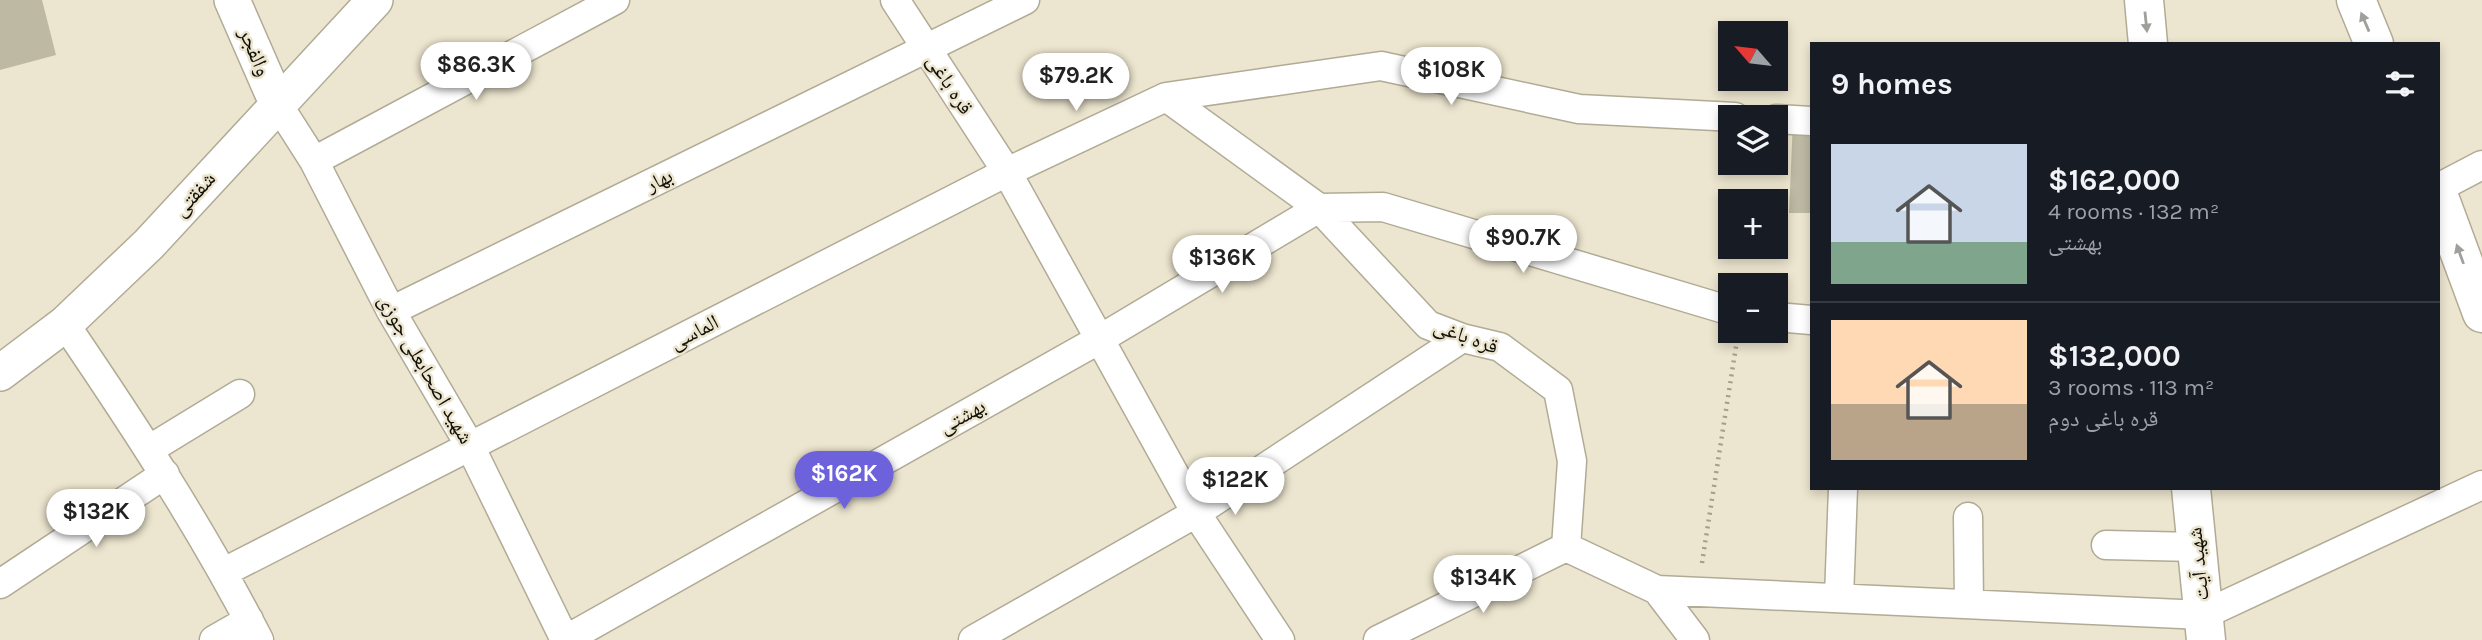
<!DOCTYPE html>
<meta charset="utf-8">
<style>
:root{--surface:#171b24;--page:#242831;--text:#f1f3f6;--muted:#9ea1a6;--line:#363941;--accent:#6d62dc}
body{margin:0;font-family:Karla,"Noto Naskh Arabic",sans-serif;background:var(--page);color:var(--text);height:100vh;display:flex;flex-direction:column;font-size:26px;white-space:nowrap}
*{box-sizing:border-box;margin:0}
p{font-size:23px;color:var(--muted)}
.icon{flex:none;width:38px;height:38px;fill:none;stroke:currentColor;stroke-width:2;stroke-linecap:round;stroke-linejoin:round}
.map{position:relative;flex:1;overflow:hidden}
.drawer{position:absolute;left:1810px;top:42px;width:630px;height:448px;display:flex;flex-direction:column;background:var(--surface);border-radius:0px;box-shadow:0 4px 10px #0003}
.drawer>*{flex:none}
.needle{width:46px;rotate:298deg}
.buttons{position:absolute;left:1718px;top:21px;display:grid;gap:14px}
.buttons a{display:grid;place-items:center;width:70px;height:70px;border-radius:0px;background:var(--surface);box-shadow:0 4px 10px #0003;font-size:35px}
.price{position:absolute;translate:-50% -60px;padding:0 16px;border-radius:24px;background:#fff;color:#222;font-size:23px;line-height:46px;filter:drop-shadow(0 2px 4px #0008)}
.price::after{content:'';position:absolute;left:50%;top:42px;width:21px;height:16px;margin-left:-10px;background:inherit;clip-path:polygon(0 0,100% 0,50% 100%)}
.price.current{background:var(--accent);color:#fff}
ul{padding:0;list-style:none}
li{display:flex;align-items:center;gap:21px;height:175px;padding:0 21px}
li+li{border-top:2px solid var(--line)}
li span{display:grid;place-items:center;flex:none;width:196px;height:140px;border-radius:0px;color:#555}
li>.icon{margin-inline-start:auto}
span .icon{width:84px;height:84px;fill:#fffc;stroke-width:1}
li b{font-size:30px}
h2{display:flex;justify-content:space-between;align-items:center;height:84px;padding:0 21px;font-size:30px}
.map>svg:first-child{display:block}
.building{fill:#beb9a3}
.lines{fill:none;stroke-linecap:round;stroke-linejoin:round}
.minor-casing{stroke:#b1ab96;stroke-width:31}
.tertiary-casing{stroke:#b1ab96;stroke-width:38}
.secondary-casing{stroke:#b1ab96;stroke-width:41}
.path{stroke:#a39e8d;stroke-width:4.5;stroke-dasharray:2 5;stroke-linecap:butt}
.minor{stroke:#fff;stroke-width:28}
.tertiary{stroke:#fff;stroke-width:35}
.secondary{stroke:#fff;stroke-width:38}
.oneway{fill:#a09f9c}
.labels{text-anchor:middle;stroke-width:5;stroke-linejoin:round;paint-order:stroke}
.street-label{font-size:21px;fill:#110f08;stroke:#ece5cf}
</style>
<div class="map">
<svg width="2482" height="640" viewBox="0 0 2482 640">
<rect width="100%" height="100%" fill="#ece5cf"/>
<path class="building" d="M0 0H42L56 55 0 70Z
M1793 120 1811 121V213H1789Z"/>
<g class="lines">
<defs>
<path id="minor" d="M895 0 1007 172 1196 513 1280 640
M1166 97 1319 208 1428 325 1462 338 1500 347 1558 390 1572 461 1566 547
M277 103 314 161 391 311 470 446 565 640
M1776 119 1811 121
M314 161 615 0
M2438 188 2482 165
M391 311 1025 0
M1776 317 1811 320
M65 324C135 427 202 529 259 640
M150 449 240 394
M1968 517 1969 604
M2106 545 2196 547
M1566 547 1657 590 1695 640
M224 572 1007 172 1166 97 1381 66 1579 109 1735 117
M0 584 165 474
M1657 590 2203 615 2482 485
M1839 598 1843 488
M214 640 249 620
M565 640 1100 339 1319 208 1383 207 1731 311
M973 640 1196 513 1462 338
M1378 640 1566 547"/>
<path id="tertiary" d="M232 0 277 103
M0 373 65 324 149 244 375 0"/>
<path id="secondary" d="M2144 0 2148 44
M2356 0 2374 44
M2438 194 2482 313
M2191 488 2206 640"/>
</defs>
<use href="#minor" class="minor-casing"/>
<use href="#tertiary" class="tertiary-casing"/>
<use href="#secondary" class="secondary-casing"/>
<path class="path" d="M1702 563 1737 340"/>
<use href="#minor" class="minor"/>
<use href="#tertiary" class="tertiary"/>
<use href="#secondary" class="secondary"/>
</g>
<defs><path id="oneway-solid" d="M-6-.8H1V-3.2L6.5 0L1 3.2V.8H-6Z" transform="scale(1.75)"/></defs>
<g class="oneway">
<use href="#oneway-solid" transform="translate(2146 22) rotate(84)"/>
<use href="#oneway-solid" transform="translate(2365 22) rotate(-113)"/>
<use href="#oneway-solid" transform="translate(2460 254) rotate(-110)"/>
</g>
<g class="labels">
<g class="street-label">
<text transform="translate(255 52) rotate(67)" y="7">والفجر</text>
<text transform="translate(950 84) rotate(57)" y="7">قره باغی</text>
<text transform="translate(659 180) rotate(-26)" y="7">بهار</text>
<text transform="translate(194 194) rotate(-48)" y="7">شفقتی</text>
<text transform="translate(694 332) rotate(-27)" y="7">الماسی</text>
<text transform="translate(1466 336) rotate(20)" y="7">قره باغی</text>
<text transform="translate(426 369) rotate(60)" y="7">شهید اصحابعلی جوزی</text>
<text transform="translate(962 416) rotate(-29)" y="7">بهشتی</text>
<text transform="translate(2198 564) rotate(-96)" y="7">شهید آیت</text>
</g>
</g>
</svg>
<div class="buttons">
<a><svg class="needle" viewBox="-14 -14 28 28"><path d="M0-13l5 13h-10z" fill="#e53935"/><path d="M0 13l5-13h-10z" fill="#9ea1a6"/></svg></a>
<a><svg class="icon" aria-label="layers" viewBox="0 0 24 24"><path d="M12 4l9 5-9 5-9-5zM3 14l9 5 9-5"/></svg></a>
<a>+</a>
<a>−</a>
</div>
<b class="price" style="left:476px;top:102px">$86.3K</b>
<b class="price" style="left:1451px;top:107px">$108K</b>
<b class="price" style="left:1076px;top:113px">$79.2K</b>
<b class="price" style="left:1523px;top:275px">$90.7K</b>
<b class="price" style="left:1222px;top:295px">$136K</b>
<b class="price current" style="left:844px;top:511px">$162K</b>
<b class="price" style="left:1235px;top:517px">$122K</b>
<b class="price" style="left:96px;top:549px">$132K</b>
<b class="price" style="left:1483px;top:615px">$134K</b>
<section class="drawer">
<h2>9 homes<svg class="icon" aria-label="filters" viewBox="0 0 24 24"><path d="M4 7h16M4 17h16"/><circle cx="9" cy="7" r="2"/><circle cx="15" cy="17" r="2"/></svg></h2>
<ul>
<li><span style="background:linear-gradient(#c9d6e8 70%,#7fa58c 0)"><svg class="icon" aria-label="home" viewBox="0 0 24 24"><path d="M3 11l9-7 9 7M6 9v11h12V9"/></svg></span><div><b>$162,000</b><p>4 rooms · 132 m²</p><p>بهشتی</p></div></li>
<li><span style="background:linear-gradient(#ffd9b3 60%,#b9a48a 0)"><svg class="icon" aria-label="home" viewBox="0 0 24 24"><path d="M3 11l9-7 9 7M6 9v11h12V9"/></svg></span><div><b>$132,000</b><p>3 rooms · 113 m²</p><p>قره باغی دوم</p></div></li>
</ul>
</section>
</div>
